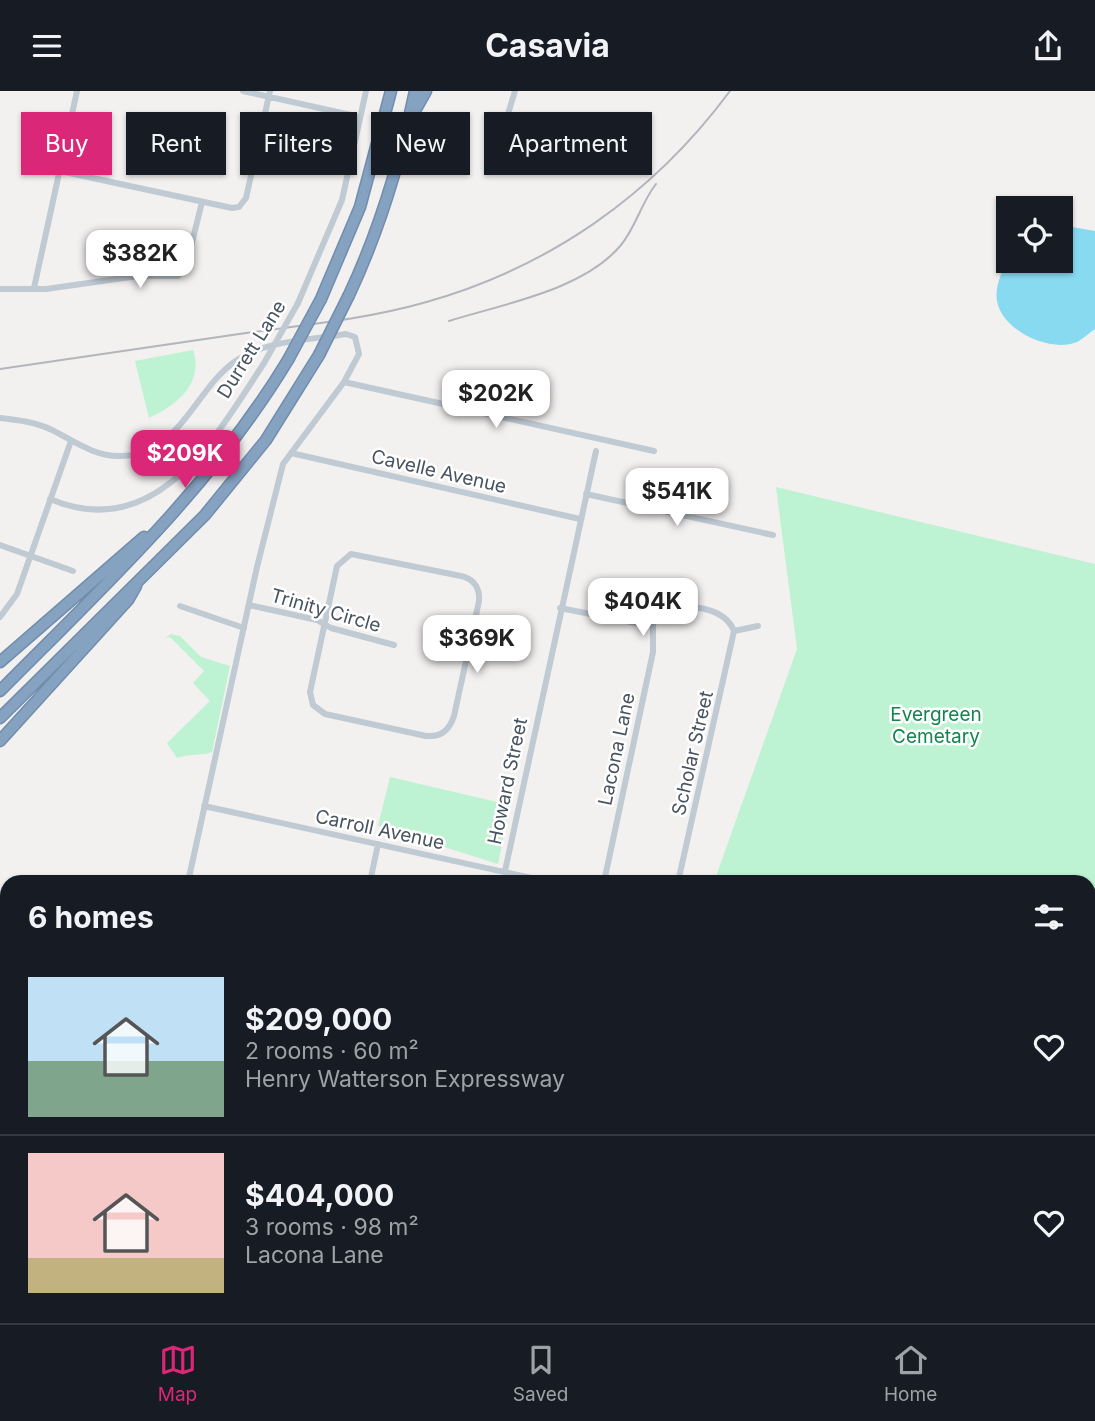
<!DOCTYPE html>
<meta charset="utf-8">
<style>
:root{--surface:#171b24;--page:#20242c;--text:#f1f3f6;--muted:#9ea1a6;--line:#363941;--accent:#db2777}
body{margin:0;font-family:Inter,sans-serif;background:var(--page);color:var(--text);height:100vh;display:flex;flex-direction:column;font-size:26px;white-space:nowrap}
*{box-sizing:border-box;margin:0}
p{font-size:23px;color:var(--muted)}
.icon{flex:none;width:38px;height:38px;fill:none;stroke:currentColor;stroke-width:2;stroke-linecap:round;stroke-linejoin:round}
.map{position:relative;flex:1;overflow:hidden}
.panel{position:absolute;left:0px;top:784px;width:1096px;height:448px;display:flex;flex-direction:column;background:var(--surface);border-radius:21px 21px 0 0;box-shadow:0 2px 5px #0004}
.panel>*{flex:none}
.guide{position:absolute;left:21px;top:21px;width:700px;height:63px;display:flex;gap:14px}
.fabs{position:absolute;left:996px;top:105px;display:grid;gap:14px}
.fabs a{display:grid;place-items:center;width:77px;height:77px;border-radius:0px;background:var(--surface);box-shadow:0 2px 5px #0004;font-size:35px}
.price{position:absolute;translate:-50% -60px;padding:0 16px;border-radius:14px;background:#fff;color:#222;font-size:23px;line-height:46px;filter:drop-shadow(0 2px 4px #0008)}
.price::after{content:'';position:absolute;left:50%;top:42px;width:21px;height:16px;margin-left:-10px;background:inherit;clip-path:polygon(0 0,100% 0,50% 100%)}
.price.active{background:var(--accent);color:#fff}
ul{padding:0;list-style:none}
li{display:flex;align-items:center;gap:21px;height:175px;padding:0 28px}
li+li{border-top:2px solid var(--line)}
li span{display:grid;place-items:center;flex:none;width:196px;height:140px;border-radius:0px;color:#555}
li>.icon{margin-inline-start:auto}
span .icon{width:84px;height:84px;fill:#fffc;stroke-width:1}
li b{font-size:30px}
h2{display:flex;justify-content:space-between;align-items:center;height:84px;padding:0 28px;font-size:30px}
.tag{padding:0 24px;border-radius:0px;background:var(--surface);box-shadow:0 2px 5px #0004;font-size:24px;line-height:63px}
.tag.active{background:var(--accent);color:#fff}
header{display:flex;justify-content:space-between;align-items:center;height:91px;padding:0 28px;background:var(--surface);font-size:32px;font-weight:700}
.tab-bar{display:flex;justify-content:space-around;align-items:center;height:98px;border-top:2px solid var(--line);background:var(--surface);font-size:19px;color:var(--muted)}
.tab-bar a{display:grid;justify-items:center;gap:4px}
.tab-bar .active{color:var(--accent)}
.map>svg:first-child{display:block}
.green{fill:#bdf2d2}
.water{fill:#88daf1}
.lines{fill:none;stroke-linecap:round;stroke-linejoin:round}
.motorway-casing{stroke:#718dad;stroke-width:13}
.minor{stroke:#c0cad3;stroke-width:6}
.primary{stroke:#afbfd0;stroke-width:9}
.motorway{stroke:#86a2c1;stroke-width:10}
.rail{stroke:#b2b5bb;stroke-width:2}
.motorway-bridge-casing{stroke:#718dad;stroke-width:13;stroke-linecap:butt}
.minor-bridge{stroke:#c0cad3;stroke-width:6}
.motorway-bridge{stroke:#86a2c1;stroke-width:10}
.labels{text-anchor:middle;stroke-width:5;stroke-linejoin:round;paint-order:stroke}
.street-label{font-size:19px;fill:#47535f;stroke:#fff}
.park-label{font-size:19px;fill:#12864e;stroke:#fff}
</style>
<header><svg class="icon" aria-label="menu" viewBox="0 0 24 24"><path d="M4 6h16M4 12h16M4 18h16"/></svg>Casavia<svg class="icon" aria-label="share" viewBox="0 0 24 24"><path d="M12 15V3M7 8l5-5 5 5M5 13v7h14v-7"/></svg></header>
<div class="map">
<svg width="1095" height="1232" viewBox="0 0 1095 1232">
<rect width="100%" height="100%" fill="#f3f0f0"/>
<path class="green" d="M193 259C204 293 177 314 149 327L135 270Z
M776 396 1095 473V929L1089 957 1088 791H714L797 558Z
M171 543 180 545 201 566 230 575 212 661C203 665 191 662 177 667L167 652 210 610 193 592 204 580 170 546 165 547Z
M390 686 510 714 498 773 378 735Z
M0 1206H7V1225H154L201 1232H0Z
M661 1225H977L976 1232H700Z"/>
<path class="water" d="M1061 134 1095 140V238C1089 242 1083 248 1077 251 1051 262 1006 241 998 214 993 198 1002 181 1008 166V170H1060Z
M867 1225H921L920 1232H866Z"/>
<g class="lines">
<defs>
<path id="motorway" d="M413 23 426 0
M349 204C380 138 400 71 415 0
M321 208 360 116 391 0
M0 571 144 446
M0 600C103 496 212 395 288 269
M0 627 205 424 266 349 319 264
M0 650 128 509 136 495
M0 1132 7 1133
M0 1154 7 1157
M0 1169 7 1171
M0 1187 7 1188
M0 1200 7 1201
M232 1225 275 1232
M332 1225 357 1232
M396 1225 417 1232"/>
</defs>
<use href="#motorway" class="motorway-casing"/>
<path class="minor" d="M243 0 360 26
M501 46 515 0
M60 80 232 117 239 116 246 107 270 0
M34 197 77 0
M0 198H46L138 185H178L186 176 202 111
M298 212 342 109 366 0
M344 291 654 360
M0 327C18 329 36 331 52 339 74 350 95 366 121 365 181 364 194 298 237 269 268 249 310 249 346 243L355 246 359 263 344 291 283 373 257 476 188 791
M291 362 580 428
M586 403 773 444
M50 408C156 453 215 347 264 272
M0 454 73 480
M351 463 461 485C474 488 480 497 479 510L454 625C449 640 441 646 426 645L325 623 313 614 310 601 337 475Z
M249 514 317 529 331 537 394 554
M180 515 244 537
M560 517 641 533C654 532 655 526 665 521 686 510 725 517 734 540
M0 526 17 503 71 350
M734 540 758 535
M204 715 550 791
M505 780 596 360
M370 791 378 753
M604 791 653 561V532
M678 791 734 540"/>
<path class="primary" d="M0 1059 7 1061
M567 1225 604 1232"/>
<use href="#motorway" class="motorway"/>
<path class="rail" d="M449 230C503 213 584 199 621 154 636 136 641 112 656 93
M0 278C82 266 164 254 246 242 305 234 366 228 423 212 549 177 653 104 730 0"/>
<defs>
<path id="motorway-bridge" d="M319 264 349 204
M288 269 321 208"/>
</defs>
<use href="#motorway-bridge" class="motorway-bridge-casing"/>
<path class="minor-bridge" d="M264 272 298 212"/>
<use href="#motorway-bridge" class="motorway-bridge"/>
</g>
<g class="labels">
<g class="street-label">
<text transform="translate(251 258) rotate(-58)" y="7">Durrett Lane</text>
<text transform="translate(439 380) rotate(13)" y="7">Cavelle Avenue</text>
<text transform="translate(326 519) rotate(16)" y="7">Trinity Circle</text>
<text transform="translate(616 658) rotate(-78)" y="7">Lacona Lane</text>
<text transform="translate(692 662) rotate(-77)" y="7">Scholar Street</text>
<text transform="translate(507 690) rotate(-78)" y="7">Howard Street</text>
<text transform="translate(380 738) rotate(12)" y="7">Carroll Avenue</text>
</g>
<g class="park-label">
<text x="936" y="630">Evergreen<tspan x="936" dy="22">Cemetary</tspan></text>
</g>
</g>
</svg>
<div class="fabs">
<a><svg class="icon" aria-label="locate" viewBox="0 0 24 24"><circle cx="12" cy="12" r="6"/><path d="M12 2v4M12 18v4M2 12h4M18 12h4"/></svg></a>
</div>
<b class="price" style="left:140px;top:199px">$382K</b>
<b class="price" style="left:496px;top:339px">$202K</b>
<b class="price active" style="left:185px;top:399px">$209K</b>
<b class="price" style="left:677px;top:437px">$541K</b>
<b class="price" style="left:643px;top:547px">$404K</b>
<b class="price" style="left:477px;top:584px">$369K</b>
<div class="guide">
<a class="tag active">Buy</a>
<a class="tag">Rent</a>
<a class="tag">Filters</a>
<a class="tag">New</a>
<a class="tag">Apartment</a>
</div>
<section class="panel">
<h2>6 homes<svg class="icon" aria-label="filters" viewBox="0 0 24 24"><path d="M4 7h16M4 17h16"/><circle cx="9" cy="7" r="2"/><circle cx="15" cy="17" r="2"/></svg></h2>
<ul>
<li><span style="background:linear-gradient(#bfe0f5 60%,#7fa58c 0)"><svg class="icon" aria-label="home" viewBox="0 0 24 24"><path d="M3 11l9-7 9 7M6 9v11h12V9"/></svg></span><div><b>$209,000</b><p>2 rooms · 60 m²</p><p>Henry Watterson Expressway</p></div><svg class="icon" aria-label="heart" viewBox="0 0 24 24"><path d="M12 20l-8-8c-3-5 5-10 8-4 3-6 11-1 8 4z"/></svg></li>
<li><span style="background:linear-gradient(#f6c9c9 75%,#c2b280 0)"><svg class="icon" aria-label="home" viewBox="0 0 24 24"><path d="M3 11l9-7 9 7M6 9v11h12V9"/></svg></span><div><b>$404,000</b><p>3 rooms · 98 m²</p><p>Lacona Lane</p></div><svg class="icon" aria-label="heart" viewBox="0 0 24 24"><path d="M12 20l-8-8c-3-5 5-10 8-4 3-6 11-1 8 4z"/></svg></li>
</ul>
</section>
</div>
<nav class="tab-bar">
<a class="active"><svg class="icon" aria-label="map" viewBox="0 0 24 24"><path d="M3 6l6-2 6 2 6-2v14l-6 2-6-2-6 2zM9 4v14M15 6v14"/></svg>Map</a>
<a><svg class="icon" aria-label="saved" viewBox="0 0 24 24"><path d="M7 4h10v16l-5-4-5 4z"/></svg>Saved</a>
<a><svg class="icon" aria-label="home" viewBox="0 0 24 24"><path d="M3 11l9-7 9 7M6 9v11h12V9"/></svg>Home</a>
</nav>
